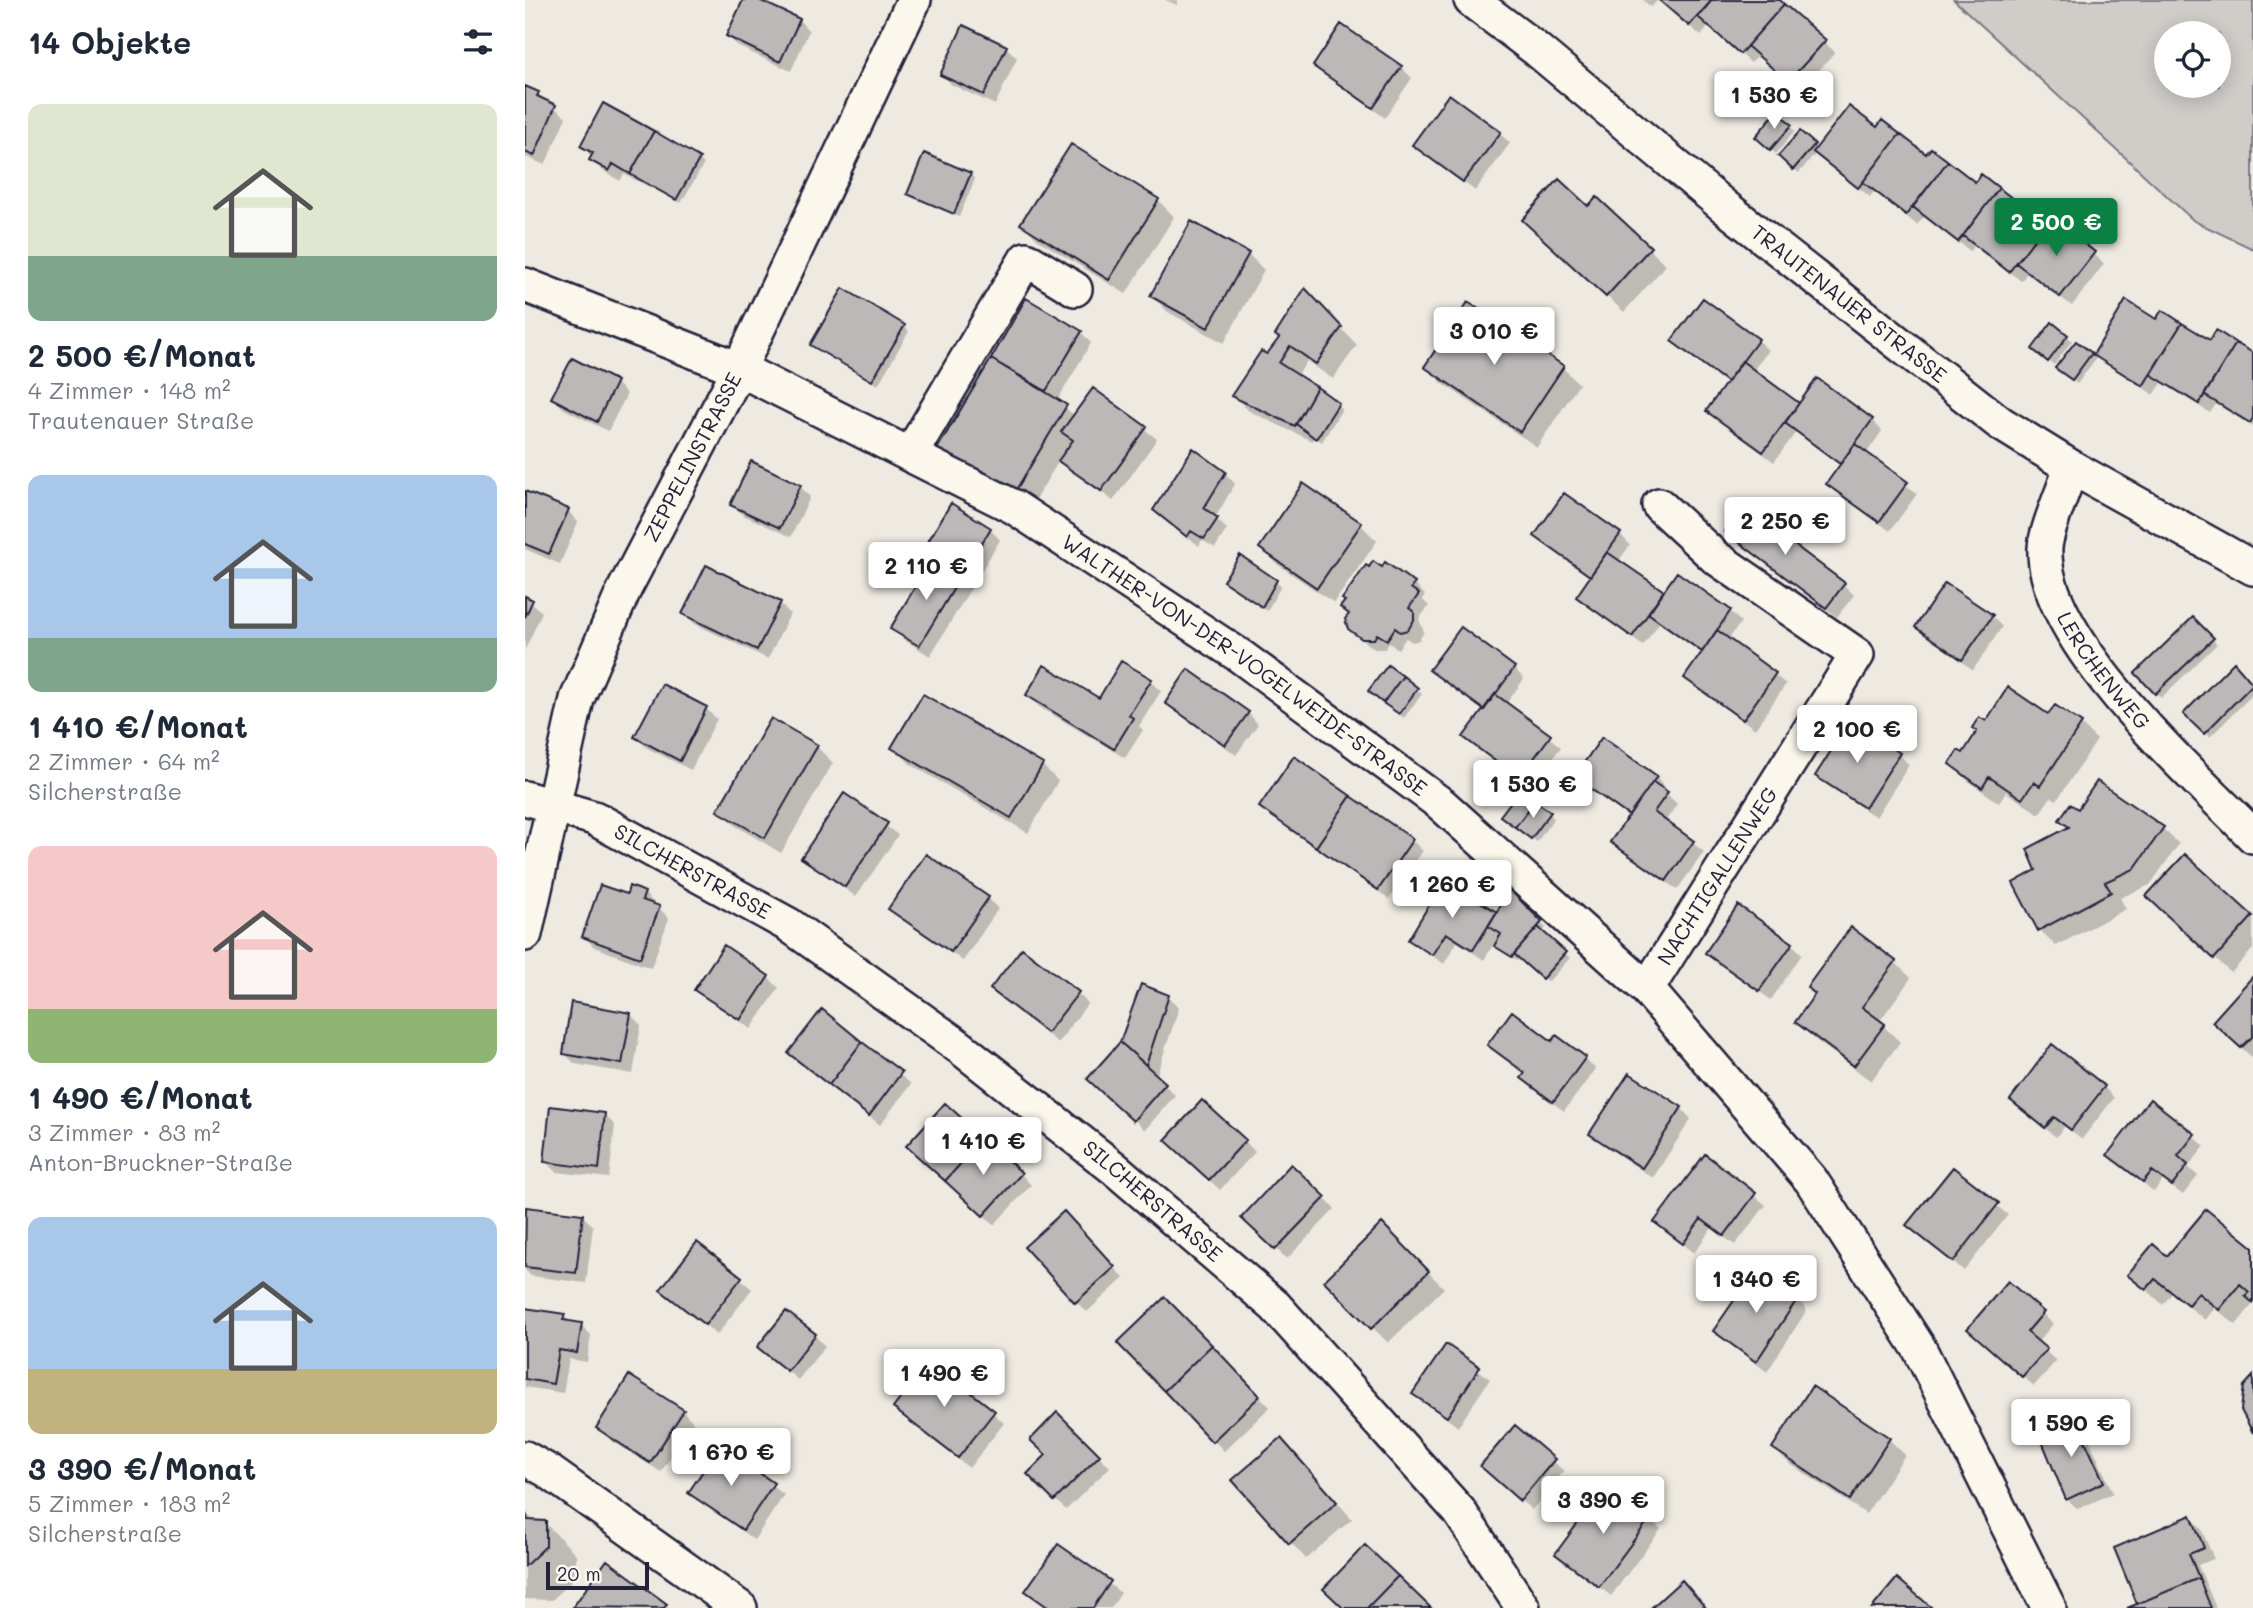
<!DOCTYPE html>
<html lang="de">
<meta charset="utf-8">
<style>
:root{--surface:#fff;--page:#f6f6f7;--text:#1f2937;--muted:#747a83;--accent:#0b8043}
body{margin:0;font-family:Mali,sans-serif;background:var(--page);color:var(--text);height:100vh;display:flex;flex-direction:column;font-size:26px;white-space:nowrap}
*{box-sizing:border-box;margin:0}
p{font-size:23px;color:var(--muted)}
.icon{flex:none;width:38px;height:38px;fill:none;stroke:currentColor;stroke-width:2;stroke-linecap:round;stroke-linejoin:round}
.map{position:relative;flex:1;overflow:hidden}
.details{display:flex;flex-direction:column;background:var(--surface);width:525px}
.details>*{flex:none}
.controls{position:absolute;left:1629px;top:21px;display:grid;gap:14px}
.controls a{display:grid;place-items:center;width:77px;height:77px;border-radius:50%;background:var(--surface);box-shadow:0 4px 18px #0003;font-size:35px}
.scale{position:absolute;left:21px;bottom:18px;width:103px;box-sizing:border-box;padding-left:7px;border:4px solid #22223b;border-top:0;font-size:19px;line-height:24px;white-space:nowrap;color:#22223b;-webkit-text-stroke:5px #fbf7ec;paint-order:stroke}
.price{position:absolute;translate:-50% -60px;padding:0 16px;border-radius:7px;background:#fff;color:#222;font-size:23px;line-height:46px;filter:drop-shadow(0 2px 4px #0008)}
.price::after{content:'';position:absolute;left:50%;top:42px;width:21px;height:16px;margin-left:-10px;background:inherit;clip-path:polygon(0 0,100% 0,50% 100%)}
.price.active{background:var(--accent);color:#fff}
ul{padding:0;list-style:none}
li{display:grid;align-content:center;gap:14px;height:371px;padding:0 28px}
li span{display:grid;place-items:center;height:217px;border-radius:14px;color:#555}
li>.icon{margin-inline-start:auto}
span .icon{width:126px;height:126px;fill:#fffc;stroke-width:1}
li b{font-size:30px}
h2{display:flex;justify-content:space-between;align-items:center;height:84px;padding:0 28px;font-size:30px}
main{display:flex;flex:1;min-height:0}
.map>svg:first-child{display:block}
.green{fill:#d0cdc9;stroke:#797882;stroke-width:2;fill-rule:evenodd}
.shadow{fill:#0003}
.building{fill:#bcb8b8;stroke:#22223b;stroke-width:2}
.lines{fill:none;stroke-linecap:round;stroke-linejoin:round}
.minor-casing{stroke:#22223b;stroke-width:38}
.minor{stroke:#fbf7ec;stroke-width:33}
.labels{text-anchor:middle;stroke-width:5;stroke-linejoin:round;paint-order:stroke}
.street-label{font-size:21px;fill:#22223b;stroke:#fbf7ec}
</style>
<main>
<section class="details">
<h2>14 Objekte<svg class="icon" aria-label="filters" viewBox="0 0 24 24"><path d="M4 7h16M4 17h16"/><circle cx="9" cy="7" r="2"/><circle cx="15" cy="17" r="2"/></svg></h2>
<ul>
<li><span style="background:linear-gradient(#dfe7d0 70%,#7fa58c 0)"><svg class="icon" aria-label="home" viewBox="0 0 24 24"><path d="M3 11l9-7 9 7M6 9v11h12V9"/></svg></span><div><b>2 500 €/Monat</b><p>4 Zimmer · 148 m²</p><p>Trautenauer Straße</p></div></li>
<li><span style="background:linear-gradient(#a9c7e8 75%,#7fa58c 0)"><svg class="icon" aria-label="home" viewBox="0 0 24 24"><path d="M3 11l9-7 9 7M6 9v11h12V9"/></svg></span><div><b>1 410 €/Monat</b><p>2 Zimmer · 64 m²</p><p>Silcherstraße</p></div></li>
<li><span style="background:linear-gradient(#f6c9c9 75%,#8fb573 0)"><svg class="icon" aria-label="home" viewBox="0 0 24 24"><path d="M3 11l9-7 9 7M6 9v11h12V9"/></svg></span><div><b>1 490 €/Monat</b><p>3 Zimmer · 83 m²</p><p>Anton-Bruckner-Straße</p></div></li>
<li><span style="background:linear-gradient(#a9c7e8 70%,#c2b280 0)"><svg class="icon" aria-label="home" viewBox="0 0 24 24"><path d="M3 11l9-7 9 7M6 9v11h12V9"/></svg></span><div><b>3 390 €/Monat</b><p>5 Zimmer · 183 m²</p><p>Silcherstraße</p></div></li>
</ul>
</section>
<div class="map">
<svg width="1728" height="1608" viewBox="0 0 1728 1608">
<rect width="100%" height="100%" fill="#eeeae2"/>
<filter id="ink" filterUnits="userSpaceOnUse"><feTurbulence type="fractalNoise" baseFrequency=".0143" numOctaves="2"/><feDisplacementMap in="SourceGraphic" scale="14" xChannelSelector="R" yChannelSelector="G"/><feConvolveMatrix kernelMatrix="1 2 1 2 8 2 1 2 1" color-interpolation-filters="sRGB"/></filter>
<g filter="url(#ink)">
<path class="green" d="M1429 0H1728V249L1669 221ZM1642 33H1694V86H1642Z"/>
<path class="shadow" d="M220 0H230L274 20 284 31 266 71 214 47 203 36Z
M640 0H653L652 5Z
M1118 0H1133L1126 7Z
M1135 0H1253L1310 52 1275 92 1234 55 1226 63 1184 26 1176 36Z
M481 47 492 58 470 105 427 85 417 74Z
M790 66 876 67 887 78 860 118Z
M0 88 13 94 41 117 20 165 1 157 0 160Z
M1252 114 1270 131 1251 154 1232 137Z
M1357 123 1401 157 1406 150 1450 184 1456 176 1503 212 1508 206 1569 254 1579 264 1547 306 1503 272 1496 281 1449 245 1445 251 1400 216 1392 225 1349 191 1345 197 1291 153 1274 173 1255 156 1275 133 1292 149 1352 129Z
M974 133 985 143 950 191 890 144Z
M57 145 174 159 179 164 156 203 99 174 95 181 77 170Z
M445 174 450 179 434 217 384 194Z
M633 200 649 217 601 294 513 240 497 224Z
M1072 200 1141 265 1099 312 1016 236 1063 209Z
M723 254 739 270 699 343 643 312 627 296Z
M502 301 556 332 566 343 532 401 550 416 568 390 632 439 588 501 535 459 504 510 430 465 414 449Z
M1602 303 1631 322 1728 355V427L1691 404 1685 413 1637 383 1629 395 1572 357 1552 384 1538 372 1552 343 1569 357Z
M796 307 832 345 808 379 782 361 772 376 817 409 797 442 789 437 787 441 724 411 708 395 742 357Z
M379 326 384 331 353 385 287 345Z
M1542 336 1547 341 1529 365 1514 354Z
M1232 340 1243 350 1228 371 1275 405 1347 420 1357 431 1341 454 1392 494 1365 531 1303 484 1316 466 1271 432 1249 462 1194 421 1183 411 1203 384 1149 341Z
M47 361 91 383 102 394 83 431 39 409 28 398Z
M901 367 1038 368 1054 384 1012 447 917 383Z
M700 473 710 484 690 518 702 529 690 548 677 540 674 546 631 510Z
M275 486 285 497 266 537 218 515 207 504Z
M0 493 43 511 53 522 35 564 0 549Z
M836 525 852 541 809 603 752 564 736 548Z
M465 529 475 540 405 656 378 639 367 629 409 559 400 550Z
M1201 531 1318 584 1329 595 1312 617Z
M1095 534 1105 545 1093 562 1139 593 1153 574 1205 611 1216 622 1203 640 1261 684 1230 729 1161 678 1178 654 1134 623 1118 646 1053 597 1066 578 1011 536Z
M715 557 756 586 742 611 705 586Z
M861 565 889 584 900 595 897 599 904 606 894 619 899 632 894 640 887 642 881 638 873 649 864 643 860 649H849L824 628Z
M0 598 17 612 0 650Z
M255 603 265 614 243 659 170 624 160 614Z
M1467 616 1477 627 1448 670 1392 627Z
M1668 620 1692 644 1636 698 1613 673Z
M1709 665 1728 683V694L1685 737 1661 714Z
M989 668 999 679 981 704 1036 747 1005 788 940 737 960 711 906 669Z
M625 680 636 691 614 726 618 730 600 758 513 706 503 695 575 701Z
M137 686 181 709 192 719 166 770 122 748 111 737Z
M892 689 897 694 879 718 850 696Z
M642 703 723 713 733 724 711 755Z
M1524 716 1556 724 1572 740 1532 800 1526 797 1514 814 1481 792 1474 803 1442 780 1426 764 1438 755 1462 723Z
M291 746 308 763 256 853 211 826 195 810Z
M369 747 517 765 533 781 503 833 385 764Z
M1374 754 1384 765 1351 817 1303 786 1292 775Z
M1051 777H1131L1141 788 1139 791 1152 804 1140 822 1179 852 1152 890 1088 842 1105 818Z
M319 795 373 835 331 897 278 857Z
M736 807 887 840 898 851 864 899Z
M1554 812 1637 828 1654 844 1625 885 1595 898 1601 909 1531 946 1515 930 1514 871 1545 829 1537 820Z
M1025 814 1029 818 1012 842 982 820Z
M1660 856 1728 918V949L1706 973 1640 913Z
M119 893 144 918 126 968 69 947 59 936 103 896Z
M985 893 1021 928 1016 933 1045 958 1023 982 995 958 992 961 969 943 959 960 932 942 919 964 885 940 972 914Z
M463 898 473 909 438 961 366 909Z
M1267 944 1277 954 1246 1000 1182 953Z
M1370 962 1386 978 1354 1022 1375 1042 1346 1081 1288 1038 1272 1022Z
M243 977 254 988 226 1029 172 989Z
M1728 979V1058L1705 1038Z
M467 989 552 993 563 1003 533 1043Z
M643 997 654 1008 631 1077 650 1095 620 1130 564 1079Z
M298 1011 386 1084 355 1125 265 1053Z
M105 1014 116 1025 108 1074 50 1064 39 1053Z
M1032 1038 1071 1069 1039 1111 1009 1089 999 1078 1001 1075 964 1045 1027 1044Z
M1579 1087 1589 1098 1557 1139 1540 1126 1531 1137 1498 1110Z
M1625 1101 1680 1146 1663 1167 1673 1176 1658 1195 1638 1180 1629 1192 1584 1154Z
M1156 1108 1166 1119 1128 1178 1077 1144 1066 1133Z
M79 1115 90 1125 84 1178 32 1172 21 1162Z
M720 1141 730 1152 695 1190 653 1150Z
M394 1156 496 1174 506 1185 469 1225Z
M1181 1157 1241 1205 1210 1245 1187 1228 1169 1253 1132 1222Z
M1428 1169 1483 1215 1439 1271 1384 1225Z
M799 1198 810 1209 762 1259 718 1218Z
M2 1209 57 1215 68 1226 61 1283 6 1276 0 1270Z
M550 1224 599 1278 562 1312 551 1302Z
M857 1226 919 1288 863 1343 802 1281Z
M173 1245 227 1289 192 1335 138 1290Z
M1728 1249V1304L1711 1325 1690 1308 1680 1320 1647 1293 1638 1305 1605 1274 1642 1258Z
M640 1299 745 1407 699 1451 594 1343Z
M1272 1299 1282 1310 1242 1372 1190 1331Z
M0 1310 39 1316 46 1323 56 1325 66 1335 62 1362 44 1359 38 1393 0 1387Z
M1518 1314 1528 1324 1512 1343 1531 1361 1509 1386 1455 1340Z
M289 1335 300 1346 273 1380 235 1347Z
M921 1346 965 1379 933 1427 889 1393Z
M158 1411 168 1422 136 1472 84 1439 73 1428Z
M468 1413 479 1423 444 1468 381 1418Z
M532 1414 585 1467 541 1510 504 1474 523 1455Z
M1549 1419 1560 1430 1588 1493 1553 1509 1542 1499Z
M990 1428 1039 1471 1007 1510 968 1477Z
M1364 1439 1380 1455 1341 1514 1265 1464 1249 1448Z
M196 1448 259 1495 229 1540 165 1493Z
M772 1456 827 1519 781 1559 710 1480Z
M1081 1487 1136 1529 1086 1596 1032 1554Z
M0 1512 11 1523H20L51 1554V1577L27 1600 0 1599Z
M1666 1517 1676 1528 1689 1559 1673 1565 1691 1608H1606L1614 1605Z
M533 1546 596 1593 586 1608H522L502 1591Z
M82 1563 141 1605 143 1608H51Z"/>
<path class="building" d="M218 0H234L275 19 255 62 201 36Z
M1134 0H1187L1164 26Z
M1187 0H1255L1259 4 1215 54 1173 17Z
M1259 4 1301 40 1263 82 1222 46Z
M816 24 877 66 848 108 788 66Z
M438 25 482 46 459 95 415 75Z
M0 86 14 92 12 96 31 105 9 156 0 152Z
M924 94 976 132 938 182 887 145Z
M78 103 129 131 105 174 88 164 84 171 64 160 68 153 55 146Z
M1324 106 1352 127 1357 120 1375 134 1333 188 1288 152Z
M1252 111 1267 125 1245 150 1230 137Z
M129 131 175 158 151 200 105 174Z
M1275 131 1290 144 1268 170 1253 156Z
M1375 134 1401 154 1406 148 1423 161 1381 215 1338 182Z
M546 144 634 199 584 280 495 224Z
M399 153 446 173 429 214 382 194Z
M1423 161 1450 182 1456 174 1474 188 1433 242 1388 207Z
M1034 179 1063 206 1072 197 1126 247 1081 297 997 220Z
M1474 188 1502 210 1507 203 1526 218 1484 272 1438 236Z
M1526 218 1570 252 1535 297 1491 263Z
M666 221 724 253 683 328 625 296Z
M318 288 380 325 347 381 285 345Z
M780 288 817 327 791 364 765 346 754 363 792 387 770 426 706 396 736 351 742 354 754 338 750 335Z
M501 298 557 331 521 391 466 359Z
M1178 298 1234 339 1202 382 1146 341Z
M1601 300 1631 319 1637 310 1657 323 1618 386 1568 355Z
M943 302 1039 366 995 432 899 367Z
M1527 322 1543 335 1523 362 1507 349Z
M1657 323 1685 340 1691 330 1711 343 1674 404 1625 374Z
M1551 341 1567 353 1547 380 1530 368Z
M1711 343 1728 353V418L1725 423 1679 395Z
M47 358 92 381 72 422 26 398Z
M466 359 542 405 488 495 412 449Z
M1217 361 1274 403 1238 452 1181 411Z
M1292 378 1348 419 1315 464 1260 423Z
M792 387 814 403 791 439 771 424Z
M568 388 622 427 576 491 533 461 548 440 536 432Z
M1330 444 1383 482 1354 522 1301 484Z
M668 448 701 472 679 508 693 518 679 539 666 531 662 537 628 510Z
M226 461 276 485 255 528 205 505Z
M778 483 837 523 792 588 734 548Z
M0 491 44 509 24 554 0 544Z
M1039 493 1096 533 1065 576 1009 536Z
M426 503 466 528 437 575 398 550Z
M1218 506 1320 583 1301 608 1199 531Z
M1082 552 1139 591 1107 637 1051 597Z
M715 555 752 580 737 607 698 581Z
M408 557 437 575 394 646 365 629Z
M848 561 857 567 860 562 890 583 886 588 894 594 884 608 889 612V620L883 630 875 632 870 628 862 640 852 634 849 639H837L823 629 820 619 824 614 815 607 820 601 817 599 841 565 844 567Z
M181 565 256 602 232 650 157 614Z
M1152 572 1206 610 1177 652 1123 613Z
M1420 583 1468 615 1437 660 1390 627Z
M0 596 8 600 0 617Z
M1668 617 1689 638 1630 694 1610 673Z
M936 627 990 667 959 710 904 670Z
M1192 630 1251 673 1218 720 1159 678Z
M596 661 627 679 604 715 608 718 589 749 501 695 519 665 574 698Z
M1709 662 1728 684 1679 734 1658 714Z
M863 665 878 676 858 703 843 691Z
M663 669 724 712 700 745 640 703Z
M878 676 893 688 874 714 858 703Z
M137 684 182 707 155 761 109 737Z
M1483 687 1523 714 1530 705 1557 723 1515 786 1509 782 1497 799 1464 777 1457 788 1424 764 1433 750 1438 753 1452 731 1447 728 1454 717 1461 721Z
M398 694 518 764 486 818 366 748Z
M970 694 1026 735 994 779 938 737Z
M246 718 293 745 240 838 192 811Z
M1325 721 1375 753 1340 808 1290 776Z
M1077 737 1132 776 1104 816 1049 777Z
M769 756 826 796 791 847 734 807Z
M1572 781 1639 827 1609 869 1580 882 1586 892 1513 931 1488 883 1511 870 1502 849 1544 827 1534 820 1545 804 1553 809Z
M1128 782 1143 792 1129 812 1169 841 1141 881 1085 842Z
M995 790 1010 801 990 827 975 816Z
M319 793 363 823 320 887 276 858Z
M826 796 888 839 853 890 791 847Z
M1010 801 1026 812 1006 839 990 827Z
M401 854 464 897 426 952 363 909Z
M1660 854 1728 916 1689 959 1621 896Z
M919 880 972 912 948 950 921 933 907 955 883 940Z
M75 885 102 894 104 886 113 889 120 892 117 900 135 906 115 958 57 937Z
M985 890 1017 922 987 957 969 946 976 934 963 926Z
M1213 905 1268 943 1234 991 1180 953Z
M1013 927 1041 952 1017 979 989 954Z
M1326 927 1371 961 1337 1007 1360 1024 1329 1066 1270 1022 1290 994 1282 987Z
M199 945 244 976 215 1020 169 990Z
M497 948 554 992 522 1033 465 989Z
M1728 976V1036L1716 1048 1687 1022Z
M616 984 644 995 621 1065 595 1042Z
M46 1002 106 1013 97 1064 38 1054Z
M297 1009 337 1042 304 1085 263 1053Z
M987 1011 1027 1041 1031 1035 1061 1057 1028 1102 996 1078 1000 1073 962 1045Z
M337 1042 377 1072 344 1116 304 1085Z
M595 1042 641 1083 608 1121 562 1079Z
M1527 1044 1580 1086 1546 1130 1529 1117 1520 1128 1485 1100Z
M1104 1073 1157 1107 1117 1168 1064 1134Z
M1625 1099 1670 1134 1653 1156 1663 1165 1647 1186 1627 1171 1618 1182 1582 1155Z
M677 1100 721 1140 684 1180 640 1140Z
M420 1103 459 1138 420 1181 381 1146Z
M25 1106 80 1113 74 1169 19 1162Z
M459 1138 497 1173 458 1216 420 1181Z
M1180 1154 1231 1193 1199 1236 1176 1219 1158 1244 1129 1222Z
M766 1164 801 1197 750 1250 716 1218Z
M1428 1167 1474 1203 1428 1262 1381 1225Z
M1 1207 58 1214 51 1273 0 1267Z
M1681 1209 1728 1247V1303L1720 1296 1724 1292 1715 1284 1694 1310 1673 1293 1663 1305 1630 1279 1621 1290 1602 1275 1628 1244 1642 1256Z
M539 1211 590 1267 550 1303 499 1247Z
M857 1223 904 1271 846 1329 799 1281Z
M172 1242 217 1277 180 1325 135 1290Z
M1230 1270 1273 1298 1231 1362 1188 1331Z
M1483 1281 1519 1312 1502 1332 1522 1349 1497 1377 1442 1329Z
M640 1297 687 1345 639 1391 592 1343Z
M0 1308 40 1314 38 1320 57 1323 52 1353 34 1350 28 1384 0 1379Z
M261 1311 291 1334 262 1371 232 1347Z
M921 1344 955 1367 922 1417 887 1394Z
M687 1345 735 1396 687 1442 639 1391Z
M405 1361 470 1411 433 1458 368 1408Z
M104 1375 159 1410 125 1463 71 1428Z
M1728 1376V1433L1716 1410 1719 1386Z
M1287 1386 1365 1438 1325 1500 1247 1448Z
M532 1412 575 1455 529 1501 502 1474 521 1455 505 1440Z
M1549 1417 1579 1482 1541 1500 1514 1434Z
M990 1425 1030 1459 995 1501 955 1466Z
M756 1438 812 1502 764 1544 707 1480Z
M195 1446 249 1483 218 1530 163 1493Z
M1081 1485 1126 1517 1074 1587 1030 1554Z
M0 1511 3 1520 21 1521V1546L0 1566Z
M1666 1515 1679 1548 1664 1554 1674 1578 1612 1604 1589 1548Z
M533 1544 586 1581 568 1608H524L500 1591Z
M840 1545 873 1576 842 1608H818L798 1589Z
M82 1560 142 1604 139 1608 48 1607Z
M873 1576 906 1608H842Z
M1372 1578 1407 1608H1347Z
M1674 1578 1686 1608H1602L1612 1604Z
M1157 1580 1181 1608H1126Z"/>
<g class="lines">
<defs>
<g id="minor">
<path id="s1" d="M946 0 1011 49 1200 207 1475 423 1546 467 1728 568"/>
<path id="s2" d="M0 285 214 369 489 507 715 656 916 804 1122 989 1286 1180 1394 1348 1524 1608"/>
<path d="M385 455 501 259 550 289"/>
<path id="s3" d="M1546 467C1540 488 1521 529 1520 548 1516 640 1668 774 1728 836"/>
<path id="s4" d="M0 798 69 818 264 925 436 1048 589 1168 750 1306 934 1511 998 1608"/>
<path id="s5" d="M0 934 52 699 99 590 214 369 389 0"/>
<path id="s6" d="M1122 989 1332 655 1190 557 1134 505"/>
<path d="M0 1458 23 1471 215 1608"/>
</g>
</defs>
<use href="#minor" class="minor-casing"/>
<use href="#minor" class="minor"/>
</g>
</g>
<g class="labels">
<g class="street-label">
<text dy="7" stroke="none"><textPath href="#s1" startOffset="485">TRAUTENAUER STRASSE</textPath></text>
<text dy="7" stroke="none"><textPath href="#s5" startOffset="509">ZEPPELINSTRASSE</textPath></text>
<text dy="7" stroke="none"><textPath href="#s2" startOffset="817">WALTHER-VON-DER-VOGELWEIDE-STRASSE</textPath></text>
<text dy="7" stroke="none"><textPath href="#s3" startOffset="224">LERCHENWEG</textPath></text>
<text dy="7" stroke="none"><textPath href="#s4" startOffset="184">SILCHERSTRASSE</textPath></text>
<text dy="7" stroke="none"><textPath href="#s6" startOffset="133">NACHTIGALLENWEG</textPath></text>
<text dy="7" stroke="none"><textPath href="#s4" startOffset="751">SILCHERSTRASSE</textPath></text>
</g>
</g>
</svg>
<div class="controls">
<a><svg class="icon" aria-label="locate" viewBox="0 0 24 24"><circle cx="12" cy="12" r="6"/><path d="M12 2v4M12 18v4M2 12h4M18 12h4"/></svg></a>
</div>
<div class="scale">20 m</div>
<b class="price" style="left:1249px;top:131px">1 530 €</b>
<b class="price active" style="left:1531px;top:258px">2 500 €</b>
<b class="price" style="left:969px;top:367px">3 010 €</b>
<b class="price" style="left:1260px;top:557px">2 250 €</b>
<b class="price" style="left:401px;top:602px">2 110 €</b>
<b class="price" style="left:1332px;top:765px">2 100 €</b>
<b class="price" style="left:1008px;top:820px">1 530 €</b>
<b class="price" style="left:927px;top:920px">1 260 €</b>
<b class="price" style="left:458px;top:1177px">1 410 €</b>
<b class="price" style="left:1231px;top:1315px">1 340 €</b>
<b class="price" style="left:419px;top:1409px">1 490 €</b>
<b class="price" style="left:1546px;top:1459px">1 590 €</b>
<b class="price" style="left:206px;top:1488px">1 670 €</b>
<b class="price" style="left:1078px;top:1536px">3 390 €</b>
</div>
</main>
